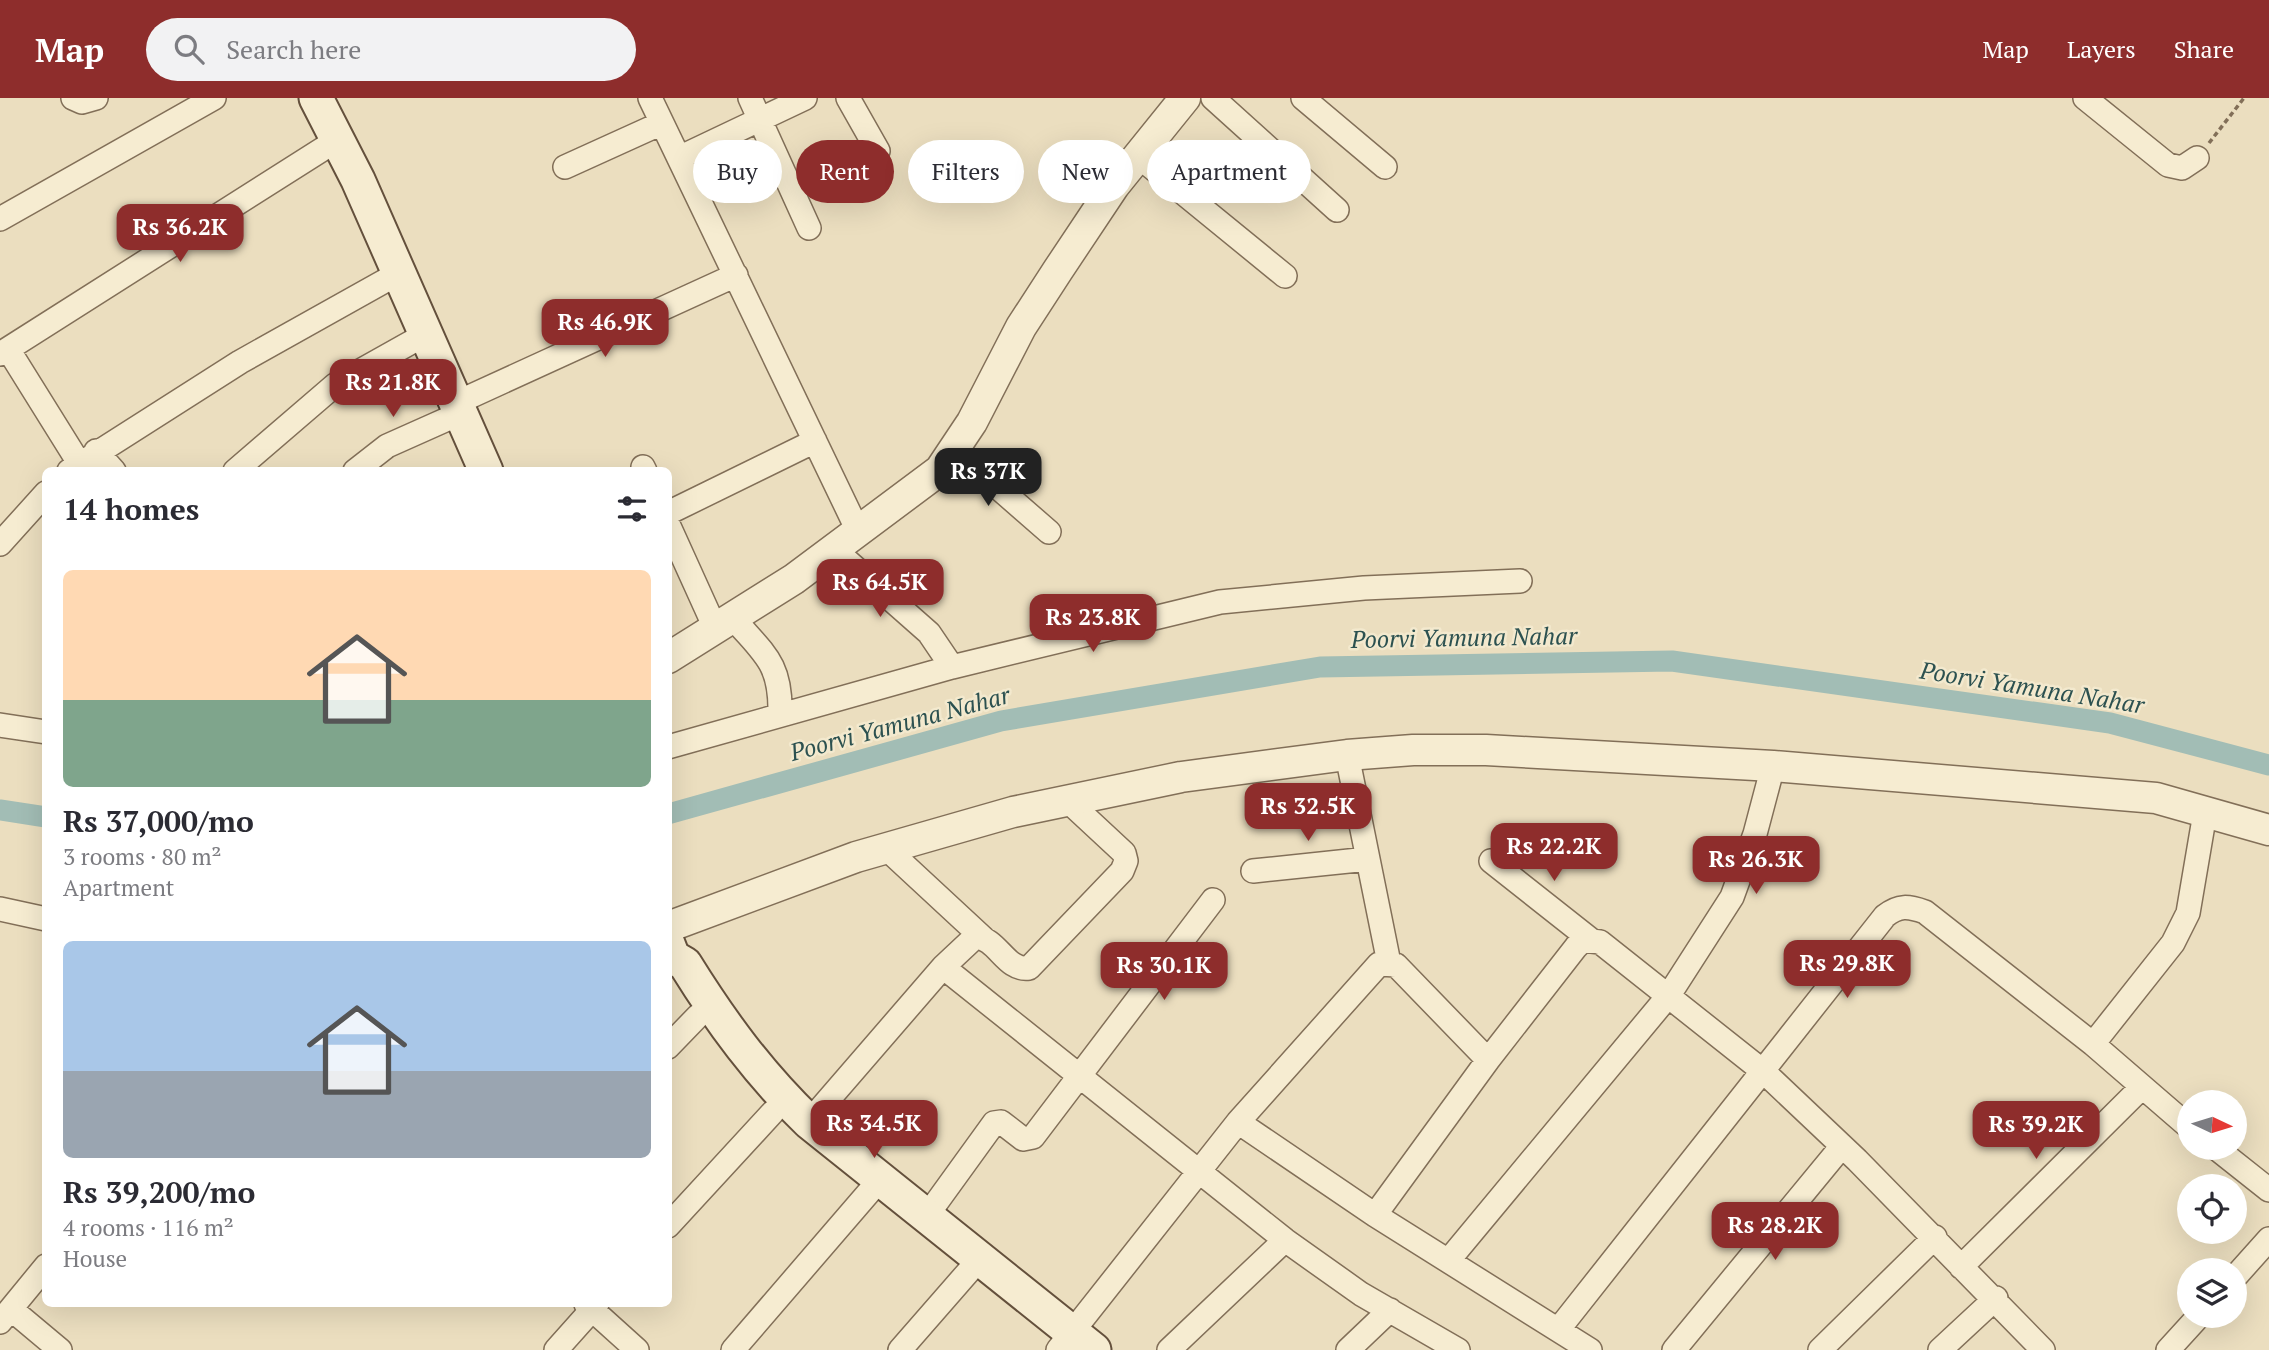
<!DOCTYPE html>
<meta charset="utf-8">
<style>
:root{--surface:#fff;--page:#f2f2f3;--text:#2b2b33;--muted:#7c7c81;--accent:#8e2d2c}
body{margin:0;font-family:"PT Serif",serif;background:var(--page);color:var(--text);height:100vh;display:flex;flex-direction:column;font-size:26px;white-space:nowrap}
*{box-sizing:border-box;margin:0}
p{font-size:23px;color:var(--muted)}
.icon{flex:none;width:38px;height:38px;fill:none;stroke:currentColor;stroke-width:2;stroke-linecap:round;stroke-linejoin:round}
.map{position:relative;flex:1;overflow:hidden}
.drawer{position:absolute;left:42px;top:369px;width:630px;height:840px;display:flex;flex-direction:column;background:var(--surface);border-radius:10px;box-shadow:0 7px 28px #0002}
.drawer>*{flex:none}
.top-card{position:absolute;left:693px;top:42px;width:665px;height:63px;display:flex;gap:14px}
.needle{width:46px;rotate:94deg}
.controls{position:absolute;left:2177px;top:992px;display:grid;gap:14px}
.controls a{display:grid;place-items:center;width:70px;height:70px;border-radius:50%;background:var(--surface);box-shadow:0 7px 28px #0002;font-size:35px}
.price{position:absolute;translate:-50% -60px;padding:0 16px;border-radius:14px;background:var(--accent);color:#fff;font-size:23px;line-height:46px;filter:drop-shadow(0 2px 4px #0008)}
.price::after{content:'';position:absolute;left:50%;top:42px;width:21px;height:16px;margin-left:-10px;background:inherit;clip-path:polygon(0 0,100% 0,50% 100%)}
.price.active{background:#222;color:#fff}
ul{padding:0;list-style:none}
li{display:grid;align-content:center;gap:14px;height:371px;padding:0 21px}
li span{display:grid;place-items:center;height:217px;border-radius:10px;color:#555}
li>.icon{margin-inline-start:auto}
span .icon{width:126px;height:126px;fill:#fffc;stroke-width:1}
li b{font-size:30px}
h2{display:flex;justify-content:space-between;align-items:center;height:84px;padding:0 21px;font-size:30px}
.pill{padding:0 24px;border-radius:32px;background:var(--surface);box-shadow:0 7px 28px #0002;font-size:24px;line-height:63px}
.pill.active{background:var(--accent);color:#fff}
header{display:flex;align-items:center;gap:42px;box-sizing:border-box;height:98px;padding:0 35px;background:var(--accent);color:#fff}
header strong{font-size:33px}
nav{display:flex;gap:38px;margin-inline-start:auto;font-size:24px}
.search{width:490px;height:63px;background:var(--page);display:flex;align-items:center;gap:18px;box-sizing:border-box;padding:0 24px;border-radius:38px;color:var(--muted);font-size:26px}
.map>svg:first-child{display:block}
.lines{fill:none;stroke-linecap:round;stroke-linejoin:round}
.canal{stroke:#a2bdb5;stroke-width:21}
.minor-casing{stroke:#826f58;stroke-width:26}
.tertiary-casing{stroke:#826f58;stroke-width:33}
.secondary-casing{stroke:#64503c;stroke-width:37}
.path{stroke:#826f58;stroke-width:3.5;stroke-dasharray:5 3.5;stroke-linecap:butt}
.minor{stroke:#f6ecd1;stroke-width:23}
.tertiary{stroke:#f6ecd1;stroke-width:30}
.secondary{stroke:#f6ecd1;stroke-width:33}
.labels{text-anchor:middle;stroke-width:5;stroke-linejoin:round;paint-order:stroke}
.water-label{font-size:24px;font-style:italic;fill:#2c5150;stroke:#f3e9ce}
</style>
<header>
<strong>Map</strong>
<div class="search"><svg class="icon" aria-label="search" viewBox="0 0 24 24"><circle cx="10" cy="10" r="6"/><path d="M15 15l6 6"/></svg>Search here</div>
<nav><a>Map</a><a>Layers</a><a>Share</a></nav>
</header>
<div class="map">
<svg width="2269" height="1252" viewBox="0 0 2269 1252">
<rect width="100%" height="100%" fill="#ebdebf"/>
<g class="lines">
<path class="canal" d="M0 712 46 719
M668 716 1001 623 1320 569 1672 563 2110 625 2269 667"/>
<defs>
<path id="minor" d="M73 0 82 4 96 0
M650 0 859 435
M750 0 809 130
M848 0 878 53
M1213 0 1337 112
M1303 0 1385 69
M2085 0 2168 67 2182 70 2197 60
M1138 58 1285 178
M679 60 805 0
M565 69 662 25
M0 121 214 0
M8 251 79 365
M0 256 337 42
M456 305 736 177
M955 352 1049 434
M96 353 114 373
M643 369 645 373
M69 373 240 264 399 175
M235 373 335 287 426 236
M355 373 387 348 461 315
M668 415 815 343
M668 426 716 532
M0 446 46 395
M835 452 929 535 952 569
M734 521C764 556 781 565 780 615
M0 627 46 634
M668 649 952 569 1220 504 1364 490 1520 483
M1347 657 1389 865
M887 751 983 840
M1491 763 1591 842
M1253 773 1368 761
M0 811 46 821
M943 869 975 839C998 840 1005 873 1029 870L1122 773 1126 763 1124 755 1067 702
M2093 946 2173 845 2188 815 2205 715
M668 949 698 918
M809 1024 943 869 1285 1142 1361 1196 1458 1252
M1238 1024 1375 1117 1590 1252
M2216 1050 2269 1092
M1375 1117 1488 962 1576 849 1583 842 1600 844 1764 974 1857 1062 2043 1252
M926 1119 994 1025 1001 1024 1023 1041 1033 1039 1213 802
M668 1128 773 1014
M1448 1163 1669 897 1732 799 1755 736 1773 668
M1961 1169 2142 989
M2235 1179 2269 1141
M586 1206 637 1252
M11 1211 60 1252
M0 1224 46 1168
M1558 1232 1885 818C1899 807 1908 808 1925 814L2093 946 2189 1029
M556 1252 597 1206
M733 1252 870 1093
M900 1252 969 1173
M1058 1252 1238 1024 1379 866 1396 867 1488 962
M1169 1252 1285 1142
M1348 1252 1390 1212
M1674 1252 1842 1048
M1820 1252 1935 1139
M1940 1252 1996 1200
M2168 1252 2199 1218"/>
<path id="tertiary" d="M668 560 794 481 940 372 972 324 1021 229 1058 172 1114 88 1185 0
M668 829 856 759 1013 714 1181 679 1347 657 1413 652H1486L1773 668 2156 700 2269 732"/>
<path id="secondary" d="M316 0 358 82 486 373
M668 846 673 859 685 866C721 924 759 976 809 1024L1094 1252"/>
</defs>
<use href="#minor" class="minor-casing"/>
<use href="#tertiary" class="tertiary-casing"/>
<use href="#secondary" class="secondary-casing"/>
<path class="path" d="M2209 45 2244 0"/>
<use href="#minor" class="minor"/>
<use href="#tertiary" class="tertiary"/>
<use href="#secondary" class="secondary"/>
</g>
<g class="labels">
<g class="water-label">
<text transform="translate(1464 540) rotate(-1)" y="8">Poorvi Yamuna Nahar</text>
<text transform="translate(2032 590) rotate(9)" y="8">Poorvi Yamuna Nahar</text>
<text transform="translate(900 626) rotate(-15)" y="8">Poorvi Yamuna Nahar</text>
</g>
</g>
</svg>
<div class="controls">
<a><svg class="needle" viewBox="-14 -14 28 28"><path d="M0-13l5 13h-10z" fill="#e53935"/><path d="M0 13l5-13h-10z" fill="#7c7c81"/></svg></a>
<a><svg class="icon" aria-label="locate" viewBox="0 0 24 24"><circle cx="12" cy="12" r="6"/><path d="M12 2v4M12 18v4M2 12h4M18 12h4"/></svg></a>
<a><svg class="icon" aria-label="layers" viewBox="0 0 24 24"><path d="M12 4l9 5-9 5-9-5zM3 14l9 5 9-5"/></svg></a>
</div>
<b class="price" style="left:180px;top:166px">Rs 36.2K</b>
<b class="price" style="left:605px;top:261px">Rs 46.9K</b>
<b class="price" style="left:393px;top:321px">Rs 21.8K</b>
<b class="price active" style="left:988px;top:410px">Rs 37K</b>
<b class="price" style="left:880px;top:521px">Rs 64.5K</b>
<b class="price" style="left:1093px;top:556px">Rs 23.8K</b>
<b class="price" style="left:1308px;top:745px">Rs 32.5K</b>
<b class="price" style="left:1554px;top:785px">Rs 22.2K</b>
<b class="price" style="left:1756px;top:798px">Rs 26.3K</b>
<b class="price" style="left:1847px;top:902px">Rs 29.8K</b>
<b class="price" style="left:1164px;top:904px">Rs 30.1K</b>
<b class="price" style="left:874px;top:1062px">Rs 34.5K</b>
<b class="price" style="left:2036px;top:1063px">Rs 39.2K</b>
<b class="price" style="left:1775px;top:1164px">Rs 28.2K</b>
<div class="top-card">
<a class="pill">Buy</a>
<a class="pill active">Rent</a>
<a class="pill">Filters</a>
<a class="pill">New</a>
<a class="pill">Apartment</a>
</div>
<section class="drawer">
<h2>14 homes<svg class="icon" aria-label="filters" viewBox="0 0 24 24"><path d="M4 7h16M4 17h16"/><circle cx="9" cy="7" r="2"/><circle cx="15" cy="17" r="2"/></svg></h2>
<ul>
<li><span style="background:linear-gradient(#ffd9b3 60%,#7fa58c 0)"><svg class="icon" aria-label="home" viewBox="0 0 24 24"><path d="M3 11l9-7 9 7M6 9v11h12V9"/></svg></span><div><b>Rs 37,000/mo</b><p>3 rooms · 80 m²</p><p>Apartment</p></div></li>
<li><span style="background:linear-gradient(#a9c7e8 60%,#9aa5b1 0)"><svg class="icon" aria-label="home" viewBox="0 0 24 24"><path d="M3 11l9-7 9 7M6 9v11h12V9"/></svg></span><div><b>Rs 39,200/mo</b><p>4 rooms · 116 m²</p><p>House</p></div></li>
</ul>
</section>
</div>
